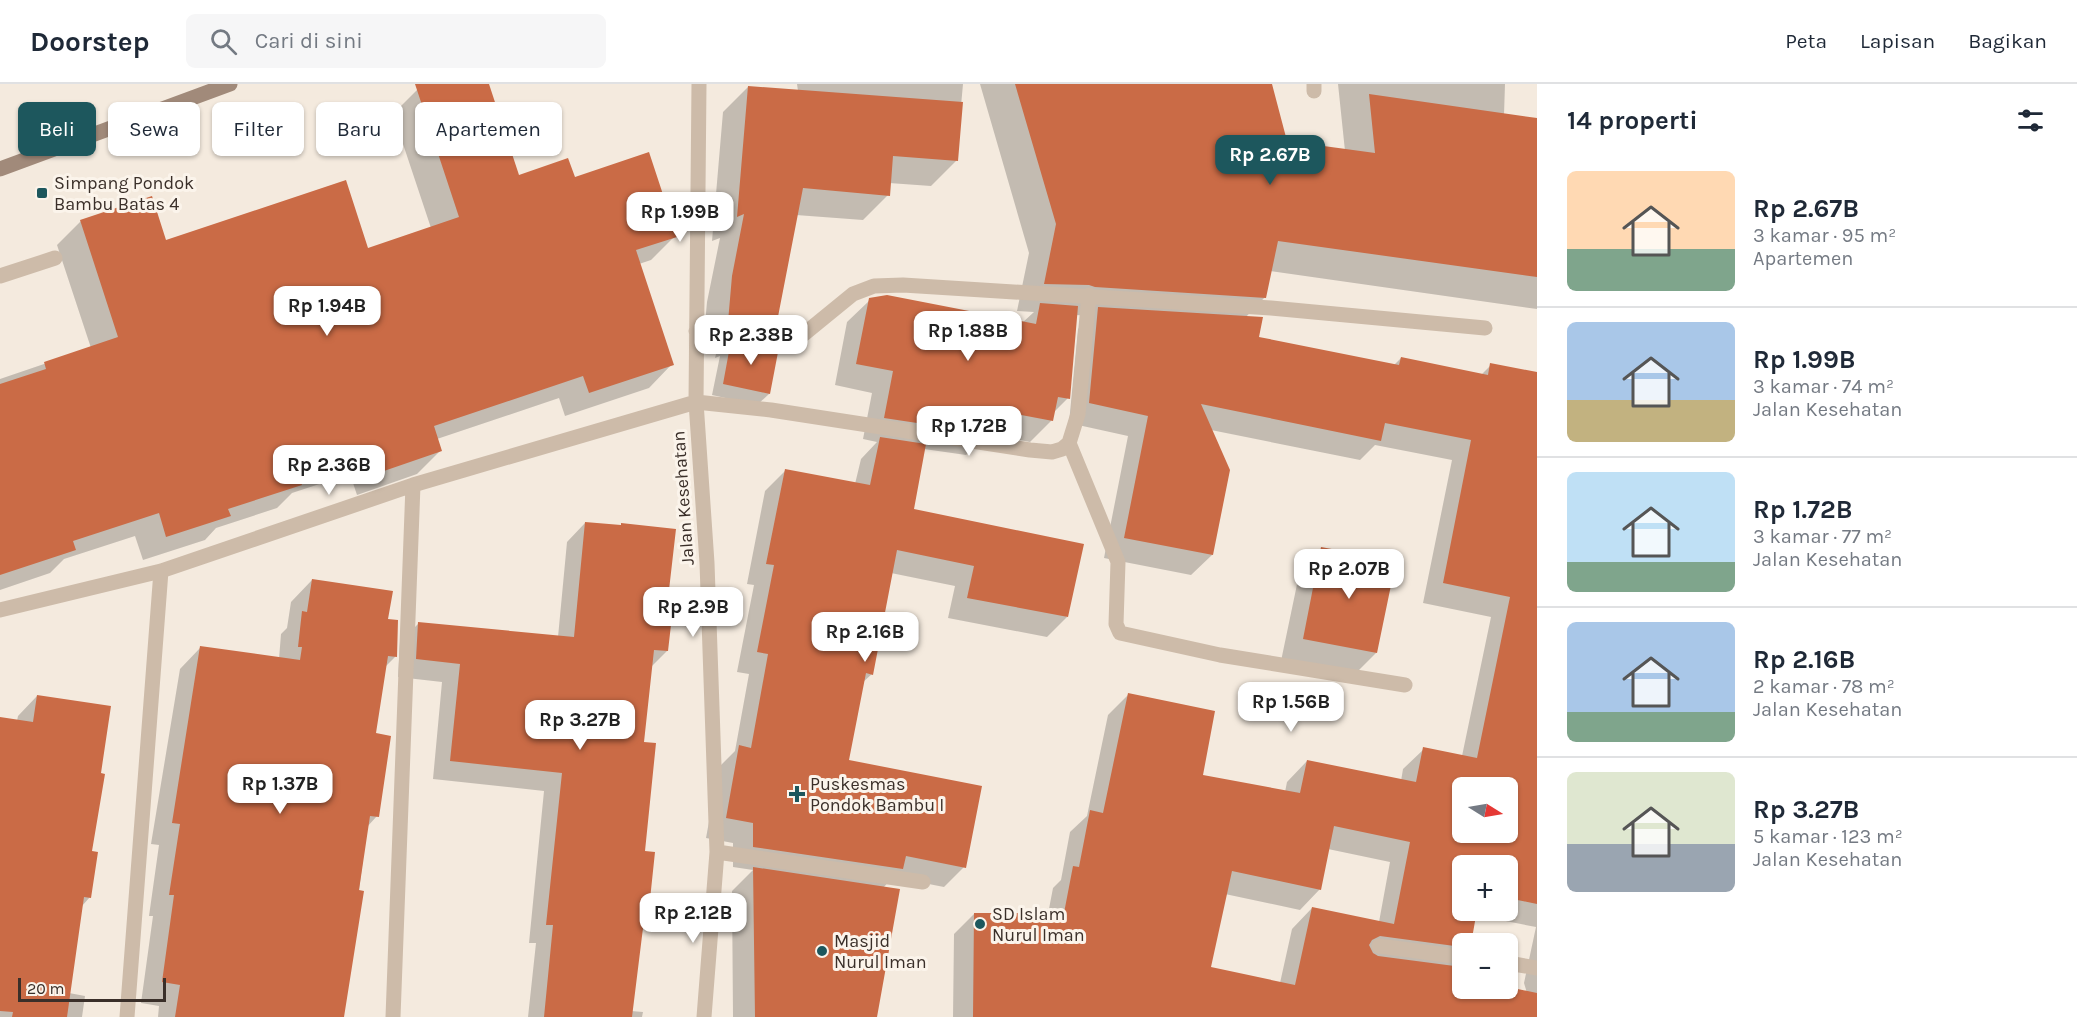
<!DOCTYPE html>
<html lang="id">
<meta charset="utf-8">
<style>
:root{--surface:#fff;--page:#f6f6f7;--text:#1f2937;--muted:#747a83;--line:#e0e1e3;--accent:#1d575d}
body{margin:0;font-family:Karla,sans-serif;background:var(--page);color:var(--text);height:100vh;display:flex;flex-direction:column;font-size:22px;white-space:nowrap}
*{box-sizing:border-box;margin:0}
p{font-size:20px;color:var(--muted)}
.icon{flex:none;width:33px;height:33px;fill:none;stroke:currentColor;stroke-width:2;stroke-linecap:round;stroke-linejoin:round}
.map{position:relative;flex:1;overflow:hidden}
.details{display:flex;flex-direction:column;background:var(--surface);width:540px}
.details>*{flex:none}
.banner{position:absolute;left:18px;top:18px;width:570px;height:54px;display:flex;gap:12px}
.needle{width:39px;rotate:101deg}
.buttons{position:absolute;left:1452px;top:693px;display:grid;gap:12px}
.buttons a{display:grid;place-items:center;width:66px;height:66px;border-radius:9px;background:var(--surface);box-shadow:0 2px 4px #0004;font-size:30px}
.scale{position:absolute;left:18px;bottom:15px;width:148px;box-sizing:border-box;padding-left:6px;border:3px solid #3a2f29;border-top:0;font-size:16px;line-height:21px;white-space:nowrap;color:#3a2f29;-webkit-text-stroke:4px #fbf4eb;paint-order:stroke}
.price{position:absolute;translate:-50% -51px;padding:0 14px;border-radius:12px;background:#fff;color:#222;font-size:20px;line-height:39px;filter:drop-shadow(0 2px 3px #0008)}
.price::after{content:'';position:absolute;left:50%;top:36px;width:18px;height:14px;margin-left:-9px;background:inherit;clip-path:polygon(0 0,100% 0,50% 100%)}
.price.selected{background:var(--accent);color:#fff}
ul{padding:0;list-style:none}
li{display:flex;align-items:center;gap:18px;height:150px;padding:0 30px}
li+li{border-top:2px solid var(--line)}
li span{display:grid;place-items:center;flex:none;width:168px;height:120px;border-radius:9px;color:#555}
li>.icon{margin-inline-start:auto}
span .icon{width:72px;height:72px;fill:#fffc;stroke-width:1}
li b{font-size:26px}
h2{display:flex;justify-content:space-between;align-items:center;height:72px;padding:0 30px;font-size:26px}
.chip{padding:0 21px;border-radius:9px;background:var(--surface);box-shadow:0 2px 4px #0004;font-size:21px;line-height:54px}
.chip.selected{background:var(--accent);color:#fff}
header{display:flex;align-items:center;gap:36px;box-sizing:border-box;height:84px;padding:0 30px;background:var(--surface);border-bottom:2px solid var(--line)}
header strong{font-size:28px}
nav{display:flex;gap:33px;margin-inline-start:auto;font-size:21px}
.search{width:420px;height:54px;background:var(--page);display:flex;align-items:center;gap:15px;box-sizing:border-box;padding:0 21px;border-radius:9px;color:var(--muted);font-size:22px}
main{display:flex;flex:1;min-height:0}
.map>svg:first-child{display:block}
.shadow{fill:#0003;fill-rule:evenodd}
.building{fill:#ca6b46;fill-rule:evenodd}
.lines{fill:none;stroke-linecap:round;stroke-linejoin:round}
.lane{stroke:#cdbba9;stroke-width:15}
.street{stroke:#cdbba9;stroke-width:15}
.secondary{stroke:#a18a7a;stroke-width:15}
.poi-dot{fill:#1d575d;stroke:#fbf4eb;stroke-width:2}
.labels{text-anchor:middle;stroke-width:6;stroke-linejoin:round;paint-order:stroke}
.poi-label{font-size:18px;fill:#3a2f29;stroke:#fbf4eb;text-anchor:start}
.street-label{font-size:18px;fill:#3a2f29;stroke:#fbf4eb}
</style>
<header>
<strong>Doorstep</strong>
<div class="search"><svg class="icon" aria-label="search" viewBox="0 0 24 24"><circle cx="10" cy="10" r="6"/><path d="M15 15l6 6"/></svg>Cari di sini</div>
<nav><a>Peta</a><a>Lapisan</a><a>Bagikan</a></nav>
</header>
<main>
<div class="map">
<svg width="1537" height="933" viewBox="0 0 1537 933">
<rect width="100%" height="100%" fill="#f4eade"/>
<path class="shadow" d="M434 0H488L518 93 574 95 675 152 651 176 639 180 672 280 649 304 565 332 559 314 437 355 441 366 417 390 357 411 350 390 292 409 277 424 216 444 205 456 143 476 135 452 64 475 50 489 0 506V295L91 264 57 161 81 137 165 158 368 166 431 144 393 30 417 6Z
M797 0H963L956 77 931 102 889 99 888 111 863 136 796 131 774 242 755 262 769 310 757 321 712 311 720 272 715 274 716 270 721 264 703 262 707 218 720 154 712 157 723 28 748 3 798 7Z
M980 0H1270L1285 58 1345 67 1338 0H1505L1504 31 1537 35V225L1270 187 1265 213 1245 234 1257 254 1394 281 1401 274 1481 291 1491 281 1537 290V933H953L954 850 974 830H1048L1053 804 1061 796 1070 748 1087 732 1108 631 1128 611 1201 692 1285 708 1287 698 1307 677 1401 697 1403 685 1424 665 1462 672 1491 533 1423 519 1452 376 1375 361 1360 376 1211 346 1228 386 1212 471 1191 491 1104 474 1128 352 1069 339 1078 245 1091 232 1076 231 1068 314 1053 329 1052 336 1030 358 988 350 966 371 924 365 912 426 1067 533 1047 553 948 534 955 502 891 489 872 590 862 599 847 677 964 783 944 803 893 793 883 804 876 933H733L732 807 753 786 733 783V759L706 754 719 683 735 667 749 590 737 588 754 501 747 500 765 407 785 387 855 400 861 375 877 358 863 355 872 309 835 301 847 238 870 216 1022 239 1034 228 1017 227 1029 169ZM1462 704H1508V748H1462ZM1328 765 1390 778 1379 838 1312 824 1292 845 1280 899 1209 884 1225 810 1300 826 1320 805ZM1462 782H1508V826H1462ZM1475 831 1536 843 1524 899 1527 909 1462 904V884L1452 883 1462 872V860Z
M585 439 668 507 667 567 651 583 642 659 645 843 641 848 631 927 643 928 642 933H528L536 859H529L544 707 433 695 442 598 398 593 400 558 418 540 558 553 567 458Z
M1322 464 1376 569 1354 591 1281 577 1300 486Z
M312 496 387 537 395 573 384 584 374 651 377 732 367 743 343 933H158L159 922 141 919 153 832H149L159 761 151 760 180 585 201 563 279 575 281 550 287 544 291 518Z
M37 612 91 768 90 813 82 822 69 909 85 912 82 933H0V635L17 637 18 632Z"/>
<path class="building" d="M415 0H489L519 91 568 74 575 93 649 68 677 153 636 166 674 281 589 309 583 292 434 342 442 367 381 388 374 367 299 392 302 401 228 425 231 432 166 453 159 429 73 457 76 466 0 491V300L46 285 44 278 118 253 80 136 152 112 166 156 346 96 368 164 459 133Z
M1015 0H1272L1287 57 1375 69 1369 10 1537 34V193L1278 157 1266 214 1095 203 1089 201 1044 200 1056 140Z
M748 2 963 18 958 77 893 72 890 112 803 104 776 243 728 238 732 192 744 130 737 133Z
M887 211 1036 240 1040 219 1078 222 1070 315 1058 313 1053 337 995 326 990 350 884 334 893 287 856 280 869 214Z
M1098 223 1263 233 1259 253 1399 281 1401 273 1488 291 1490 279 1537 288V820L1508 814V782H1462V826H1477L1471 860H1462V863L1380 852 1372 856 1369 861 1373 869 1378 872 1462 883V904L1508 903 1537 909V933H973L974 829H1064L1073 782 1079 783 1090 726 1103 729 1128 609 1215 627 1203 691 1300 709 1307 676 1416 698 1423 663 1477 674 1510 513 1443 499 1471 356 1385 339 1381 357 1201 320 1230 386 1213 471 1124 454 1148 332 1089 319ZM1462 704H1508V748H1462ZM1334 742 1410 758 1394 840 1312 823 1295 901 1211 883 1232 787 1321 806Z
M726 257 779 263 770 310 723 300 730 262 726 264Z
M880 353 926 360 914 425 1084 460 1068 533 967 514 974 482 897 466 873 591 866 589 849 676 982 702 966 784 906 772 903 785 753 763V739L726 734 739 661 751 664 768 570 757 568 774 481 766 480 785 385 870 401Z
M585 438 621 441V439L676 445 669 506H675L668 567 654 566 644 658 656 659 645 767 655 768 647 844H643L632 933H544L553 841H546L562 689 450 677 460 580 416 575 418 538 574 553Z
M1321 463 1396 477 1377 569 1303 555Z
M312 495 393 507 388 535 398 536 397 573 388 572 376 649 391 652 379 733 370 732 359 806 364 807 344 933H175L180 901 162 898 174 811H169L180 740 172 739 200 562 300 576 302 563H298L302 527 307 528Z
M37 611 111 622 101 689 105 690 92 767 98 768 91 814 84 813 67 933H12L13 928 0 927V633L33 638Z
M753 783 900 805 877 933H755Z"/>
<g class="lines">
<path class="lane" d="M1314 7V0"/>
<path class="street" d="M699 0 696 318 707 479 717 768 704 933
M0 192 55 174
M696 247H725L788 254 804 250 853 210 874 202 903 201 1271 224 1485 244
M1069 359 1118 478 1116 540 1120 549 1220 571 1405 601
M0 526 161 487 413 401 696 318 771 326 1030 366 1052 368 1062 365 1069 359 1078 330 1089 211
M717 768 923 798
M1379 862 1462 873
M1508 879 1537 884
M127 933 161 487
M393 933 413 401"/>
<path class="secondary" d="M0 85 230 0"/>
</g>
<g class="poi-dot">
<rect x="36" y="103" width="12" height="12" rx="3"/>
<path d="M794 701h6v6h6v6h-6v6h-6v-6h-6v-6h6z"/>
<circle cx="980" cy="840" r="6"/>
<circle cx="822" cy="867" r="6"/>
</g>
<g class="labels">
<g class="poi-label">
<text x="54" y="105">Simpang Pondok<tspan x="54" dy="21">Bambu Batas 4</tspan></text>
<text x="810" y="706">Puskesmas<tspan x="810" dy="21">Pondok Bambu I</tspan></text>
<text x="992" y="836">SD Islam<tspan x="992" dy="21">Nurul Iman</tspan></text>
<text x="834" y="863">Masjid<tspan x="834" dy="21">Nurul Iman</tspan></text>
</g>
<g class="street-label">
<text transform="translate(683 414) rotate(-94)" y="6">Jalan Kesehatan</text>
</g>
</g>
</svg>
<div class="buttons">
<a><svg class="needle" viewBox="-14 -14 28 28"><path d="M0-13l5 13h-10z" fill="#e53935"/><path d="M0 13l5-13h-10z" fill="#747a83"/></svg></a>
<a>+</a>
<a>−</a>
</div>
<div class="scale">20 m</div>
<b class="price selected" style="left:1270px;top:102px">Rp 2.67B</b>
<b class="price" style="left:680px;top:159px">Rp 1.99B</b>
<b class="price" style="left:327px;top:253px">Rp 1.94B</b>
<b class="price" style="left:968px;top:278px">Rp 1.88B</b>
<b class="price" style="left:751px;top:282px">Rp 2.38B</b>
<b class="price" style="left:969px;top:373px">Rp 1.72B</b>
<b class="price" style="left:329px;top:412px">Rp 2.36B</b>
<b class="price" style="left:1349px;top:516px">Rp 2.07B</b>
<b class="price" style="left:693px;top:554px">Rp 2.9B</b>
<b class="price" style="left:865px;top:579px">Rp 2.16B</b>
<b class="price" style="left:1291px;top:649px">Rp 1.56B</b>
<b class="price" style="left:580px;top:667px">Rp 3.27B</b>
<b class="price" style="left:280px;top:731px">Rp 1.37B</b>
<b class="price" style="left:693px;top:860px">Rp 2.12B</b>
<div class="banner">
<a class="chip selected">Beli</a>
<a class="chip">Sewa</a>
<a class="chip">Filter</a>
<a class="chip">Baru</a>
<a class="chip">Apartemen</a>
</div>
</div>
<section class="details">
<h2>14 properti<svg class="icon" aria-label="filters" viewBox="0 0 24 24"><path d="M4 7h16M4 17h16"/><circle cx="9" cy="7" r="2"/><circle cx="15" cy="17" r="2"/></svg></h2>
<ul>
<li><span style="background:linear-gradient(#ffd9b3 65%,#7fa58c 0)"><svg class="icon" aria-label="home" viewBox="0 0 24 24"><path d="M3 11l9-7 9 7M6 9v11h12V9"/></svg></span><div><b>Rp 2.67B</b><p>3 kamar · 95 m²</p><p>Apartemen</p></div></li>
<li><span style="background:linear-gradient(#a9c7e8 65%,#c2b280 0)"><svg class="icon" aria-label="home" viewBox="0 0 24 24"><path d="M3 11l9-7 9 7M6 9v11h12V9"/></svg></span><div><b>Rp 1.99B</b><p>3 kamar · 74 m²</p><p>Jalan Kesehatan</p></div></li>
<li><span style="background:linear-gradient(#bfe0f5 75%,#7fa58c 0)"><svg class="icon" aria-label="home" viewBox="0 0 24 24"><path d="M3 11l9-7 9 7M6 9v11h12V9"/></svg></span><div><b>Rp 1.72B</b><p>3 kamar · 77 m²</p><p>Jalan Kesehatan</p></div></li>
<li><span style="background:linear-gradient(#a9c7e8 75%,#7fa58c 0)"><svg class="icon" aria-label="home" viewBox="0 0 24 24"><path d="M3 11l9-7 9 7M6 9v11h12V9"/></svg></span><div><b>Rp 2.16B</b><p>2 kamar · 78 m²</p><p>Jalan Kesehatan</p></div></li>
<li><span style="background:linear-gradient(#dfe7d0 60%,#9aa5b1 0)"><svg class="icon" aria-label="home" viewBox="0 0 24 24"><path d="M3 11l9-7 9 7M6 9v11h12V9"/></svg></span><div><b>Rp 3.27B</b><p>5 kamar · 123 m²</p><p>Jalan Kesehatan</p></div></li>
</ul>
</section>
</main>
